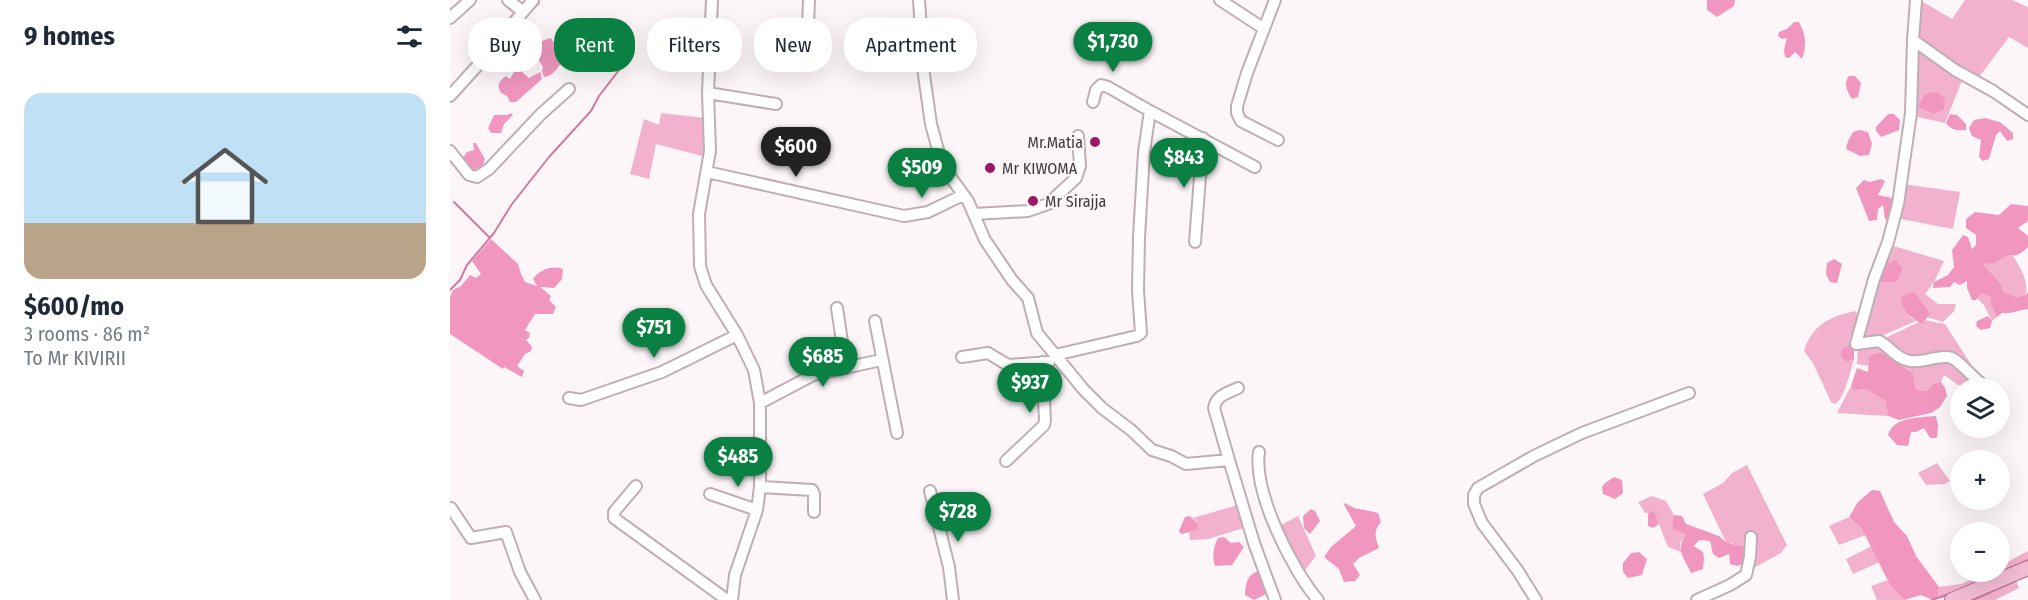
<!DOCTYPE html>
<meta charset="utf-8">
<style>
:root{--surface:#fff;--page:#f2f2f3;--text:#1f2937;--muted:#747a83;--accent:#0b8043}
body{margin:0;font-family:"Fira Sans Condensed",sans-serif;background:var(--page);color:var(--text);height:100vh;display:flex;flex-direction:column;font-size:22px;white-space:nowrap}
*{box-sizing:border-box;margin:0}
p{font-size:20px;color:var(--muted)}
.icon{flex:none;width:33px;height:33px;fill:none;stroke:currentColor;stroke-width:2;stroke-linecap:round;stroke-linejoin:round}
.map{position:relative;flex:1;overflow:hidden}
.sheet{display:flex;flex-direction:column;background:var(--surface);width:450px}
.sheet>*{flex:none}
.top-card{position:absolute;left:18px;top:18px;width:570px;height:54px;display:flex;gap:12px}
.buttons{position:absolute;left:1500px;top:378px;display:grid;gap:12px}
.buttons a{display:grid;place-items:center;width:60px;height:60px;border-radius:50%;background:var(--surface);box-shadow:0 6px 24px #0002;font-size:30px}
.price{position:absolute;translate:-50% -51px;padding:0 14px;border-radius:21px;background:var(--accent);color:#fff;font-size:20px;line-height:39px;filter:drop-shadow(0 2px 3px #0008)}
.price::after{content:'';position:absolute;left:50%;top:36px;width:18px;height:14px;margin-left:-9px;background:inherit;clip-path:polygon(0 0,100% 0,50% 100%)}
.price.on{background:#222;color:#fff}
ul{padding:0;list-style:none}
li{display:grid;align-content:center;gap:12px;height:318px;padding:0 24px}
li span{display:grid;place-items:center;height:186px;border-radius:18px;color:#555}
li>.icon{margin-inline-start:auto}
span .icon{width:108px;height:108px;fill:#fffc;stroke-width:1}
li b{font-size:26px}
h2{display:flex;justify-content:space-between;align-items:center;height:72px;padding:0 24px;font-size:26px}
.tag{padding:0 21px;border-radius:24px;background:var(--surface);box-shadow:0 6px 24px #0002;font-size:21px;line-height:54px}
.tag.on{background:var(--accent);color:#fff}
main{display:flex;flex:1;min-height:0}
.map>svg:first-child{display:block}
.green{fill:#f2b2cd}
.forest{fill:#f197bf}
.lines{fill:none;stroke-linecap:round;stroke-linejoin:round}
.stream{stroke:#d17aa2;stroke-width:2}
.minor-casing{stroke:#bfafb5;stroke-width:14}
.major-casing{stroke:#b0738e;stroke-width:16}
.minor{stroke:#fff;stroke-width:10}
.major{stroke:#f3bdd6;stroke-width:14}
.poi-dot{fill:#9e1766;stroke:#fdf6f9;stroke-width:2}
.labels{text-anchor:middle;stroke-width:4.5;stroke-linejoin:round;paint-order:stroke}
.poi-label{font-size:16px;fill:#413a3d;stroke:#fdf6f9;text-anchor:start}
</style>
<main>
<section class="sheet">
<h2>9 homes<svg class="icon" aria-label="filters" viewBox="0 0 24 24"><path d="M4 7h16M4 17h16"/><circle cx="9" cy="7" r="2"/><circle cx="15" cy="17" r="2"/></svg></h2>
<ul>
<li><span style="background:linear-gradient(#bfe0f5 70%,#b9a48a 0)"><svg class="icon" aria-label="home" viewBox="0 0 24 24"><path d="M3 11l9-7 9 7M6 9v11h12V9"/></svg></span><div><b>$600/mo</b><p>3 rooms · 86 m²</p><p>To Mr KIVIRII</p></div></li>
</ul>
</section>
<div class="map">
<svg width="1578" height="600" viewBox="0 0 1578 600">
<rect width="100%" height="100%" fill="#fdf6f9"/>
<path class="green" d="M1470 0 1502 19 1515 0H1562L1578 7V48L1559 37 1527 80 1469 39 1465 33Z
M1470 52H1477L1513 78 1495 123 1463 116 1467 56Z
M211 113 255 118 256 157 206 144 199 179 180 174 194 119 209 125Z
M1453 184 1510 192 1503 229 1446 218Z
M1440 245 1494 261 1484 282 1475 294 1488 304H1506L1504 311 1493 322 1477 317 1479 314 1465 292 1460 317 1466 321 1420 341 1408 342Z
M1559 255 1563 256C1571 269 1578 279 1576 295L1566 297 1554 292 1551 284 1531 262 1543 264Z
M1531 293 1542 297 1541 305 1547 317 1542 321 1534 305 1527 298Z
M1405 311 1408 314 1412 313 1403 341 1404 350 1400 345 1397 362 1404 359C1400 371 1395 398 1385 404L1381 402 1363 363 1354 351C1363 324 1379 317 1405 311Z
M1474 320 1495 324 1526 372 1542 388H1520L1517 386 1508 385 1494 375 1491 382 1484 383 1476 391 1466 390 1463 373 1444 360 1448 358 1460 359 1431 340 1469 322 1472 324Z
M1428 342 1444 356 1441 358 1431 352 1420 356 1418 366 1407 364 1408 349Z
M1401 386 1404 391 1416 389 1437 401 1438 416 1387 413Z
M1487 463 1500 481 1494 484 1476 485 1468 473Z
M1297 465 1337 545 1331 553 1300 570 1285 544 1276 542 1253 494 1273 483 1282 473Z
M1202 496 1216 501 1224 515 1222 521 1236 534 1230 543 1231 552 1218 547 1204 512 1195 513 1188 502Z
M791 504 797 527 758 539 740 540 739 532 748 530 749 525 743 518Z
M848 516 866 556 852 574 827 527Z
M1399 517 1412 529 1416 535 1389 545 1379 526Z
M1422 546 1430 562 1403 574 1396 559Z
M1578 551V562L1494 598 1483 600 1488 597 1489 587 1511 584 1537 572H1550V566Z
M1438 580 1440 585 1454 600H1427L1421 586Z
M1566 581 1569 588 1545 600H1521Z"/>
<path class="forest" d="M1257 0H1285L1284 6 1267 17 1257 10Z
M1344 22H1349C1356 36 1357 44 1352 59L1345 52 1339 58 1335 57 1334 50 1337 38 1332 39 1328 36 1329 32 1337 29Z
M101 38 104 43 111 44V48L107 50 108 53H110L113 57C111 65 103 77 94 77L92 71 93 67 85 54 86 46 94 40Z
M81 56 84 61 81 64 75 65 72 69 73 73 79 78 90 72 92 79 66 102H60L57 96 51 93C47 85 48 82 56 76L60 79 65 70 62 64Z
M1399 76H1405L1411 83 1408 97 1402 99C1397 91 1393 84 1399 76Z
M1481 92 1489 93 1495 99 1494 109 1484 114 1472 109 1468 106 1474 96Z
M61 113 63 115 54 124 51 133H41L38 128 44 115H57Z
M1438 114H1444L1450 120 1449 130 1431 137 1426 131V127Z
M1500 114 1507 115 1516 124V130C1508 131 1501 130 1496 123Z
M1535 118 1550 122 1563 133V139L1557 141 1550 131 1546 135 1539 159 1533 161 1529 157 1531 140 1522 136 1519 128 1524 120Z
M1409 130 1418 132 1422 144 1419 155 1410 156 1396 149 1398 141 1403 132Z
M23 143H26L35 159 33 165 22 171 12 159 17 152 24 150Z
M1431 179 1435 181 1428 195 1442 198 1450 206 1440 222 1435 219 1433 205 1428 209 1427 220 1419 221 1406 188 1414 180 1420 182Z
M1561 204 1578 206V221L1568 228 1578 236V247C1572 253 1567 257 1559 255L1543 264 1532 263 1551 284 1554 292 1566 297 1576 295 1578 292V309C1568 310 1562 314 1552 313L1547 317 1541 305V297L1531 293 1526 300H1522L1517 288V281L1510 285 1504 282 1500 287 1483 288 1484 282 1498 275 1504 267 1502 250 1513 235 1518 237 1522 249 1526 245V235L1516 228V219L1525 212 1549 215Z
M41 239 68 264 71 274 75 282 87 286 83 279C89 270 102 265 113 269L112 279 104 288 90 287 101 296 99 300 106 307 103 314H85L75 330 80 333 79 338 76 340 82 347 81 351 75 354 67 366 74 371 72 377 54 367 53 369 0 334V297L3 290 11 286 20 275 26 278 31 274 22 261Z
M1384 259 1392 264 1387 283 1380 282 1376 274 1377 263Z
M1446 260 1453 269 1446 282H1429L1427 276 1431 267Z
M1465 292 1480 314 1472 324C1461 318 1452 311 1451 298L1457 294Z
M1538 316 1542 321 1540 328 1531 330 1526 326 1527 321Z
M1400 345 1404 350V359L1397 362 1391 356 1392 349Z
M1431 352 1463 373 1466 390 1476 391 1484 383 1491 382 1495 388 1497 396 1490 407 1481 413 1449 420 1438 416 1436 401 1416 389 1404 391 1401 386 1407 368 1418 372 1419 356Z
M1486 416 1488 425 1487 438H1480L1474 428 1466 432H1461L1458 446 1447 445 1438 435C1444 416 1468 418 1486 416Z
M1164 477 1172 480 1173 493 1165 499 1153 494 1152 487 1155 483Z
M1422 490 1430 491 1444 522 1457 536 1466 556 1489 587 1488 597 1483 600 1471 595 1454 600 1440 585 1412 529 1399 517 1408 502Z
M893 503C899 504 902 508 908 509 915 510 921 511 928 513L931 522C923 531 925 537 929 548L909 558 903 564 910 575 905 581 894 582 889 569 874 557 881 547 906 526Z
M861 509 865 511 870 521 860 534 854 528 853 516Z
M1204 511 1209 524 1203 528 1198 526V513Z
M1224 515 1232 516 1236 524 1269 536 1276 542 1297 548V562L1287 566 1280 564 1279 554 1269 558 1263 554 1260 541 1249 540 1244 546 1253 552 1254 558 1253 569 1241 573C1234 558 1225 550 1236 534L1224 530 1222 521Z
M740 516 749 525 748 530 731 534 729 531 735 517Z
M774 537 781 543 789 542 794 547 782 565 765 566C762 557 763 548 768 538Z
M1189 552 1197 559 1192 575 1178 578 1173 572V563L1181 553Z
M811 570 818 593 804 600 795 595C796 582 797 574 811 570Z"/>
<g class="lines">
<path class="stream" d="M76 16 89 3
M37 163 44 156
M4 202 40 238
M0 290 10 280 17 265 44 233 62 204 99 157 141 111 149 96 176 61
M1506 591 1578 560
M1482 600 1501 593
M1523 600 1567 580"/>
<defs>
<path id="minor" d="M58 0 72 11
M262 0 258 93 260 151 249 214 250 266 256 285 287 335 304 370 310 403V487L307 510 285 575 282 600
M359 0 358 26 370 41
M469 0 474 75 481 124 491 161 496 171 518 201 535 240 562 280 578 298 587 333 634 390 652 408 681 430 702 450 721 456 736 464 779 460 804 543 825 600
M770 0 813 28
M825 0 797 73 787 106V113L791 121 828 140
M1466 0 1463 40 1505 70 1543 91 1578 115
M0 18 20 0
M1463 40 1461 113 1448 204 1438 242 1424 279 1406 344 1429 341C1440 347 1447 359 1460 361 1473 363 1491 354 1502 358 1512 363 1525 381 1537 388
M258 93 326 104
M0 96 29 64 83 0
M643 102 646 90 651 85 658 87 700 111
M0 151 19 175 27 177 39 169 91 114 119 89
M257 172 454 216 478 212 513 195
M524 214 578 211 598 204 626 178 630 166 628 136
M745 242 753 138
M387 308 396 368
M425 321 447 433
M605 355 687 336 691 333 688 291 689 237 694 152 700 111 805 167
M512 357 538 353 558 365 599 362
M119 398 131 400 212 372 287 335
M310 403 363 375 431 360
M809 452C803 492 842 570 868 600
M779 460 764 408C766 395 778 393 788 388
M556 461 594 425 595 420 592 362
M186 486 164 512V518L277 600
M310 487 362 490 364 494V512
M480 491 499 567 503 600
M260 494 307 510
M1 508 21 538 56 532 70 572 85 600
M1086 600 1068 571 1032 523 1024 504V495L1028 488 1084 456 1132 433 1239 393
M1247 600 1280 585 1296 575 1300 557 1301 537"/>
<path id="major" d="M1502 600 1578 568"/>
</defs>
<use href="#minor" class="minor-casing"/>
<use href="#major" class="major-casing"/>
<use href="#minor" class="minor"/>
<use href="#major" class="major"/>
</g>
<g class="poi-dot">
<circle cx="645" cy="142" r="6"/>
<circle cx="540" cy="168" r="6"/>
<circle cx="583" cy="201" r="6"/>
</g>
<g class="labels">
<g class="poi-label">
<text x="633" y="148" text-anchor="end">Mr.Matia</text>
<text x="552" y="174">Mr KIWOMA</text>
<text x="595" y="207">Mr Sirajja</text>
</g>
</g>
</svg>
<div class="buttons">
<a><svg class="icon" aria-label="layers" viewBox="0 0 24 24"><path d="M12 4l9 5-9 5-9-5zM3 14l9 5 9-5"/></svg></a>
<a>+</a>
<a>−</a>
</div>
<b class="price" style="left:663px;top:73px">$1,730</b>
<b class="price on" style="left:346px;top:178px">$600</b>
<b class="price" style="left:734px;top:189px">$843</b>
<b class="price" style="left:472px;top:199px">$509</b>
<b class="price" style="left:204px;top:359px">$751</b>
<b class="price" style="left:373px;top:388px">$685</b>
<b class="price" style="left:580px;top:414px">$937</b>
<b class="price" style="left:288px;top:488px">$485</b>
<b class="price" style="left:508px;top:543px">$728</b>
<div class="top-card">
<a class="tag">Buy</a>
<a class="tag on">Rent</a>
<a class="tag">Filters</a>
<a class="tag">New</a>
<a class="tag">Apartment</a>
</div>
</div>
</main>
